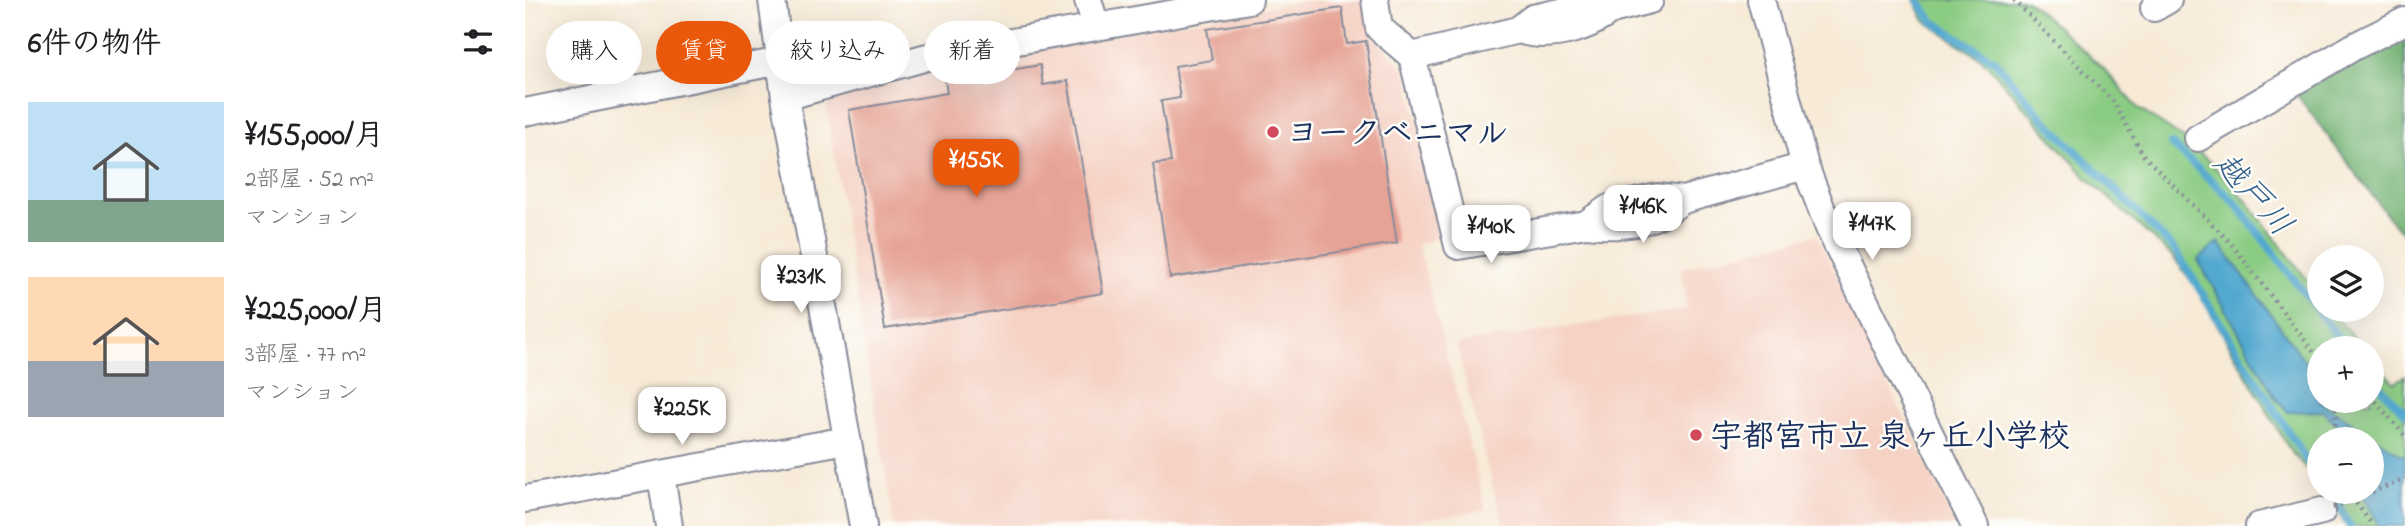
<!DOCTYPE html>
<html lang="ja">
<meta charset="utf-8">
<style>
:root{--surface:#fff;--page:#f2f2f2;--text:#202124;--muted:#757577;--accent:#ea580c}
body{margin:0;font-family:"Indie Flower","Klee One",sans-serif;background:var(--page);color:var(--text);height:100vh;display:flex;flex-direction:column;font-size:26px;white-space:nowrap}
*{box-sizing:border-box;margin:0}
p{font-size:23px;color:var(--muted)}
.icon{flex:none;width:38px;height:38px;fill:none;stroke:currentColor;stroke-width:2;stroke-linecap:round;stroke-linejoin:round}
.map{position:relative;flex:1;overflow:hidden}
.sheet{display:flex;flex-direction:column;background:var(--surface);width:525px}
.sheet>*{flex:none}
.banner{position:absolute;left:21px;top:21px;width:665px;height:63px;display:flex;gap:14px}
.fabs{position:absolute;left:1782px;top:245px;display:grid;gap:14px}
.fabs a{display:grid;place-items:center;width:77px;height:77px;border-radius:50%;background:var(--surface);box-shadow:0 7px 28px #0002;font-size:35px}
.price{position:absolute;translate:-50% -60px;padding:0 16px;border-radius:14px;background:#fff;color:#222;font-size:23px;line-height:46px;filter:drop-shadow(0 2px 4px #0008)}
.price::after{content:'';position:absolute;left:50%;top:42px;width:21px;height:16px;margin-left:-10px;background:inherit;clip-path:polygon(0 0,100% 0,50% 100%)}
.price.active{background:var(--accent);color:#fff}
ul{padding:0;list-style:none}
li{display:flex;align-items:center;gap:21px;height:175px;padding:0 28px}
li span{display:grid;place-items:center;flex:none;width:196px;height:140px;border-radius:0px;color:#555}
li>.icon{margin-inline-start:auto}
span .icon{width:84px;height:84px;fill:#fffc;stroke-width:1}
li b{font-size:30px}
h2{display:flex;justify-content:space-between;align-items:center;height:84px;padding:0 28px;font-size:30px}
.pill{padding:0 24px;border-radius:32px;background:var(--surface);box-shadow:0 7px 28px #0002;font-size:24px;line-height:63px}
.pill.active{background:var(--accent);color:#fff}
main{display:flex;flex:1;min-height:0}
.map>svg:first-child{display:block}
.built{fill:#f6d2c5}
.green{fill:#8bcc83;stroke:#537e70;stroke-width:2}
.forest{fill:#70b071;stroke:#467068;stroke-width:2}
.water{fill:#53a8cf;stroke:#376c96;stroke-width:2}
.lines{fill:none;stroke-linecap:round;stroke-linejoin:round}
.stream{stroke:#53a8cf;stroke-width:8}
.building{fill:#e6a294}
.minor-casing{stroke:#898c9a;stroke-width:30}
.path{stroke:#898c9a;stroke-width:4.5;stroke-dasharray:2 5;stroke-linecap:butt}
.minor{stroke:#fff;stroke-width:26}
.path-bridge{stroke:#898c9a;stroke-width:4.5;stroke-dasharray:2 5;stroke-linecap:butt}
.poi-dot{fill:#d1495b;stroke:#fdfcf7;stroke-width:2.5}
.labels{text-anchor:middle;stroke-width:5;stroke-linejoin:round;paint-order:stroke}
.poi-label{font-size:32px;font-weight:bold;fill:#1b2f5e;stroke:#fdfcf7;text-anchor:start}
.water-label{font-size:33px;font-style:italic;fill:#315f8b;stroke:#fdfcf7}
</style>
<main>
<section class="sheet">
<h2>6件の物件<svg class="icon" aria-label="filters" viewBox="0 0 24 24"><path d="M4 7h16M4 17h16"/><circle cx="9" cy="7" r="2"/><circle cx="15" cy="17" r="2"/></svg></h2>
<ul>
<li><span style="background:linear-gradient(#bfe0f5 70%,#7fa58c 0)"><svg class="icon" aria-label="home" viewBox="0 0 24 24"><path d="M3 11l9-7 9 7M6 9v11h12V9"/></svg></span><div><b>¥155,000/月</b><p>2部屋 · 52 m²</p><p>マンション</p></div></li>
<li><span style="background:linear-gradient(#ffd9b3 60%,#9aa5b1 0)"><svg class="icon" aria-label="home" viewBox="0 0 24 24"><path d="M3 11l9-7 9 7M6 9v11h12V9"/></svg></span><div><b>¥225,000/月</b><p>3部屋 · 77 m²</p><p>マンション</p></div></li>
</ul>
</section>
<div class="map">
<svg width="1880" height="526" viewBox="0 0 1880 526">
<rect width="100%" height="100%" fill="#fdfcf7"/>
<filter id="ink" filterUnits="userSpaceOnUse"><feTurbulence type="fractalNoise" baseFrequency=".0143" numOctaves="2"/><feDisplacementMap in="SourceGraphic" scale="14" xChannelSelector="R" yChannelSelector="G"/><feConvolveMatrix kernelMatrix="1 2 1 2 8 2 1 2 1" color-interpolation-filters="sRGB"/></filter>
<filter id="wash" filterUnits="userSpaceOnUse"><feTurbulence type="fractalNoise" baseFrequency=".00686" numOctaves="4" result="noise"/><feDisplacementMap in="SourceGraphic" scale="28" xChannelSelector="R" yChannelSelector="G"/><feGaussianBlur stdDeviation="1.57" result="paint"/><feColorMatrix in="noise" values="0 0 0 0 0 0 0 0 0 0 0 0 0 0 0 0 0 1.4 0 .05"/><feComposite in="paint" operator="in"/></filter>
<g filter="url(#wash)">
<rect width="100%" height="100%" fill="#f7ead7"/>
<path class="built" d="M783 0H840L849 37 880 69 918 224 907 240 893 244 961 510 857 526H369L301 105 406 68Z
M1292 235 1431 526H978L931 344 1162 309 1156 268Z"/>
<path class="green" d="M1389 0H1502L1577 67 1614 109 1659 139 1687 164 1721 200 1794 295V310H1805L1838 348H1794V401H1846V357L1870 383 1880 376V526H1822L1801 492H1846V439H1794V483L1766 452 1670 286 1647 256 1561 177 1459 61 1400 21Z"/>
<path class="forest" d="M1880 21V234L1867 222 1761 80Z"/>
<path class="water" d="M1694 242 1786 370 1794 388V401L1880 457V526H1855L1836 492H1846V439H1816V427L1797 411 1763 412 1751 399 1673 260Z"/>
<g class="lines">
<path class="stream" d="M1393 0 1407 21 1470 61 1516 116 1650 250 1781 460 1794 473
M1646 144 1710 202 1821 348
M1846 377 1880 413
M1806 492 1825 526"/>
</g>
<g id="blocks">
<path class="building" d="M817 8 822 44 841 41 872 243 645 278 628 164 646 162 636 101 655 98 650 66 687 60 682 29Z
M515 65 518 85 543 81 578 293 360 329 324 110 422 93 420 81Z"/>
</g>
</g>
<g filter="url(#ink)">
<use href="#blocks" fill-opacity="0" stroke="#898c9a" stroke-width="2"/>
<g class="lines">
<defs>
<path id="minor" d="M247 0 260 97 338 526
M563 0 571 26
M850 0 854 28 887 56 933 246 1061 224 1084 208 1132 197 1158 200 1280 166
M1236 0 1280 166 1304 228 1450 526
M1629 8 1643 0
M993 30C1024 40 1061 30 1087 10
M887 56 993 30 1008 18 1064 6 1087 10 1125 0
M260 97 402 57 724 0
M0 112 255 61
M1673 138 1830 46 1880 21
M1061 224C1100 228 1126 224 1158 200
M136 475 144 526
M0 499 322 440
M1734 526 1797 511"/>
</defs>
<use href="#minor" class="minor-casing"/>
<path class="path" d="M1489 0 1587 100 1619 156 1705 242 1794 359
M1846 396 1880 436
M1823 401 1827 407 1838 401
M1810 439 1811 401
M1823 492 1848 526"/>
<use href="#minor" class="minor"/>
<path class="path-bridge" d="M1808 508 1880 479"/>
</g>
</g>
<g class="poi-dot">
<circle cx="748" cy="132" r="7"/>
<circle cx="1171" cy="435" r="7"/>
</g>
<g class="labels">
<g class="poi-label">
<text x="762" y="143">ヨークベニマル</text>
<text x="1185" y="446">宇都宮市立 泉ヶ丘小学校</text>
</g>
<g class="water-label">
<text transform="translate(1730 193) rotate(48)" y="12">越戸川</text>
</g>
</g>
</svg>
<div class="fabs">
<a><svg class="icon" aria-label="layers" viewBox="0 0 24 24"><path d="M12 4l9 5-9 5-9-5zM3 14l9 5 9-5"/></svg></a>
<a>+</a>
<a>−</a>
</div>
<b class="price active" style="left:451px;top:199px">¥155K</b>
<b class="price" style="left:1118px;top:245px">¥146K</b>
<b class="price" style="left:1347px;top:262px">¥147K</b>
<b class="price" style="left:966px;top:265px">¥140K</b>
<b class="price" style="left:276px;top:315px">¥231K</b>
<b class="price" style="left:157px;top:447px">¥225K</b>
<div class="banner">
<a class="pill">購入</a>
<a class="pill active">賃貸</a>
<a class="pill">絞り込み</a>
<a class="pill">新着</a>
</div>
</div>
</main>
